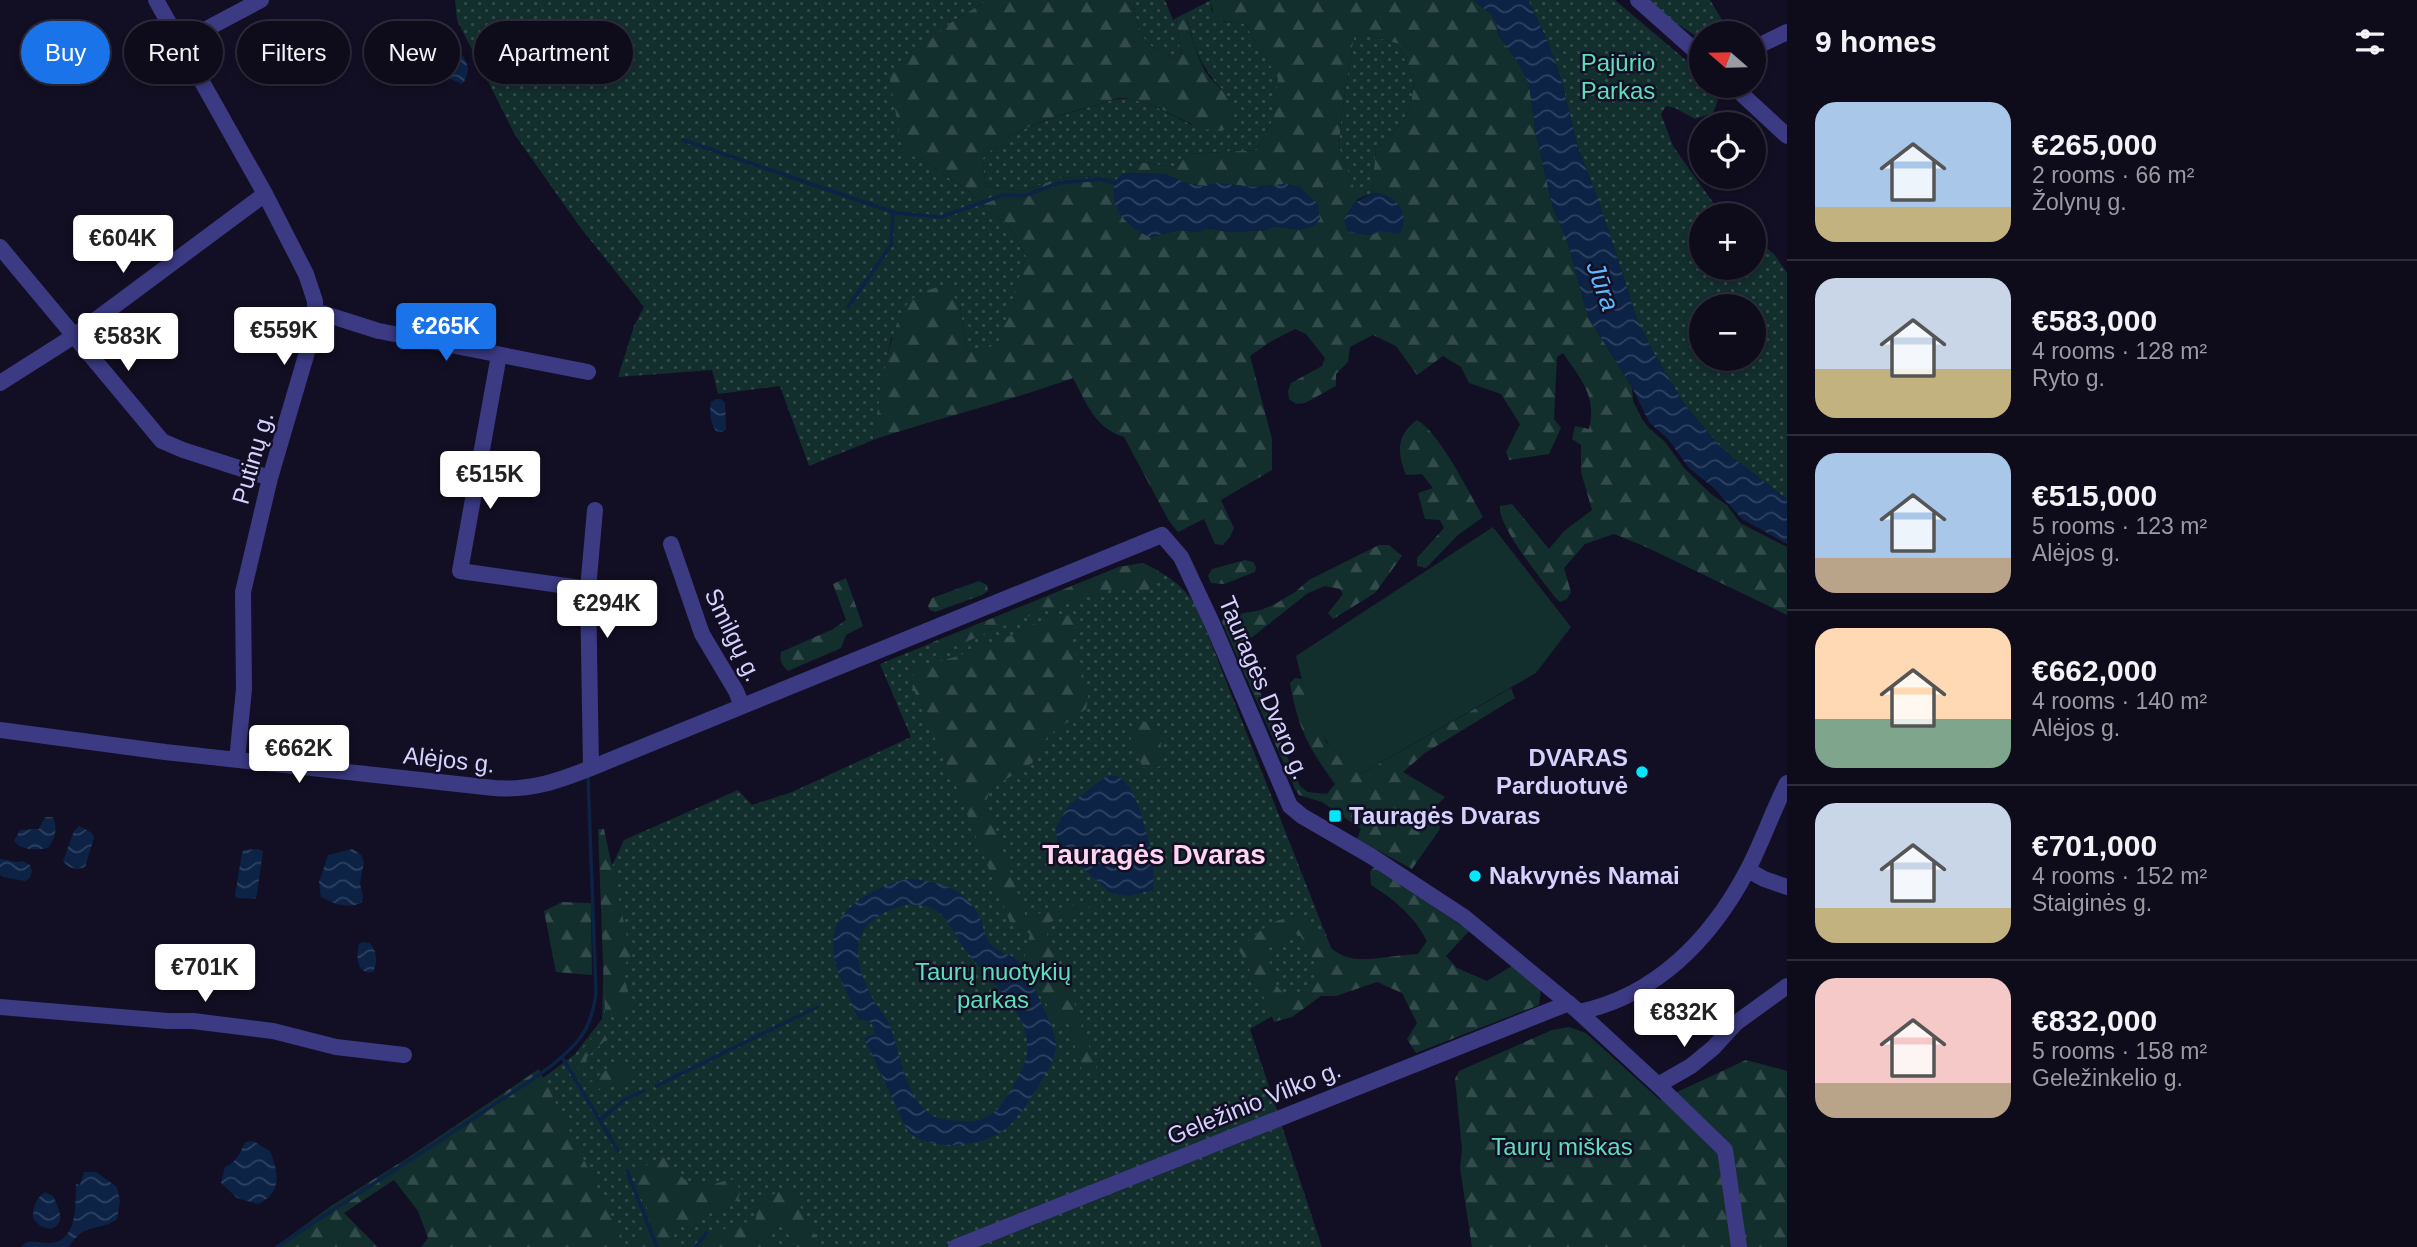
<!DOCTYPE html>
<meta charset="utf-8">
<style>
:root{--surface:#0e0b1b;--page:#171424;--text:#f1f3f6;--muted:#9b9ba3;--line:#2e2b3a;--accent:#1a73e8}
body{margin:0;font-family:Arial,sans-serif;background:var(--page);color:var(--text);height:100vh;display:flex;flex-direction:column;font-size:26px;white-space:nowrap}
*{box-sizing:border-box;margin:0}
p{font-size:23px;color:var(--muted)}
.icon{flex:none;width:38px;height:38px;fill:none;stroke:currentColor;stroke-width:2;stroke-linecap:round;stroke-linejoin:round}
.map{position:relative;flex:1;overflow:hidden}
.panel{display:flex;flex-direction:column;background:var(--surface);width:630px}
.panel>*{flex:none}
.hud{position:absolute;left:21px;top:21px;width:665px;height:63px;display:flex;gap:14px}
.needle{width:46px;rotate:290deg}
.buttons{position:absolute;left:1689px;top:21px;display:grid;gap:14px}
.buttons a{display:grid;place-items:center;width:77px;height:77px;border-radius:50%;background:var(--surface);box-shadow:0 4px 10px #0003,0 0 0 2px var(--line);font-size:35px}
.price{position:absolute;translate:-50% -60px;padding:0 16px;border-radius:7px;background:#fff;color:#222;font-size:23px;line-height:46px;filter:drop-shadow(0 2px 4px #0008)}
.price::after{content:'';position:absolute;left:50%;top:42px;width:21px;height:16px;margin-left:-10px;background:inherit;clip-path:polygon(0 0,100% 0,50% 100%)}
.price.on{background:var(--accent);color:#fff}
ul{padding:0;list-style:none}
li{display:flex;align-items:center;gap:21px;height:175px;padding:0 28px}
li+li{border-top:2px solid var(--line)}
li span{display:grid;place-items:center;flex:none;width:196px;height:140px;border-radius:21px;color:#555}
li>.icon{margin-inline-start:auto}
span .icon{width:84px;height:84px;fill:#fffc;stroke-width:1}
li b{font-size:30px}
h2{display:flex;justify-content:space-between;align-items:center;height:84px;padding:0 28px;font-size:30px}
.chip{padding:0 24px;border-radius:32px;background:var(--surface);box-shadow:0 4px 10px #0003,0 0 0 2px var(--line);font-size:24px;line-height:63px}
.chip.on{background:var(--accent);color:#fff}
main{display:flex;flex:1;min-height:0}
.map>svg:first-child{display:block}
.green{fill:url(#green-dots);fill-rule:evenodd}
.forest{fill:url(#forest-firs);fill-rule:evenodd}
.pitch{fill:#122e2d}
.water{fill:url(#water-waves);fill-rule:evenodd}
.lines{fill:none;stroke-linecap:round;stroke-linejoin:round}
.stream{stroke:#0c2346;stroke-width:3.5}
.minor{stroke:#3b3a83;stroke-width:16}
.poi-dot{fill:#02e7fb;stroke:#120f24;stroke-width:2.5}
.labels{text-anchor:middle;stroke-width:5;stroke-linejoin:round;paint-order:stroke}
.park-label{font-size:24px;fill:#5edfbc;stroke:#120f24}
.street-label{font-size:24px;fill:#d6d2ff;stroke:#120f24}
.poi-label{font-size:24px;font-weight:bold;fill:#d6d2ff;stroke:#120f24;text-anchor:start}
.water-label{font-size:26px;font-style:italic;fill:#61b9fe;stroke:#120f24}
.quarter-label{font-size:28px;font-weight:bold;fill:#ffd4f0;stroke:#120f24}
</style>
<main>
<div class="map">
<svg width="1787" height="1247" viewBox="0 0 1787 1247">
<defs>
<pattern id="green-dots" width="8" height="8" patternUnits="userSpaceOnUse" patternTransform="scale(1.75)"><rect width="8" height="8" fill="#122e2d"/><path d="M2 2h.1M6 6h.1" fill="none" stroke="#344b4c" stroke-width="1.8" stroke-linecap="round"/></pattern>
<pattern id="forest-firs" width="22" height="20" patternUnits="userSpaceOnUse" patternTransform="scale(1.75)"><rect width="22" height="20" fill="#122e2d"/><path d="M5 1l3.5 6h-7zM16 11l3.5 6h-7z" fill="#344b4c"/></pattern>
<pattern id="water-waves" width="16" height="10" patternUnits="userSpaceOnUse" patternTransform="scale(1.75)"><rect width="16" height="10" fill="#0c2346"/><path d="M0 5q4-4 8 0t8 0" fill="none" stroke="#2f4262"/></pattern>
</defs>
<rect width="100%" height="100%" fill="#120f24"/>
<path class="green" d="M455 0H988L950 23 903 153 923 159 950 179 964 187 989 213 1007 223 1026 256 999 345 967 352 960 305 891 338 873 440 809 466 780 386 718 394 712 370 618 377 634 326 644 307 580 227 515 135 457 20Z
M1134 0H1165L1173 20 1176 18 1181 56 1175 58C1167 54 1155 50 1149 44 1139 35 1134 13 1134 0Z
M1211 0V10L1224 22 1245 24 1279 79 1273 119 1257 150 1190 154 1175 167 1138 162 1131 173 1123 174 1116 180 1094 176 1059 178 1024 191 986 186 982 159C1011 128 1054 117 1093 106 1102 104 1111 99 1120 99 1140 97 1173 115 1191 125L1222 89C1198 64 1194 46 1186 13Z
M1528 0H1615L1701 73V86H1711L1718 100 1713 113 1695 119 1675 108 1666 106 1661 114 1673 146 1719 211 1725 215H1701V268H1754V238L1774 254 1787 273V499L1737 461 1717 443 1684 404 1652 350 1637 319 1599 202 1577 145 1562 82 1548 42ZM1701 306H1754V359H1701Z
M1647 0H1710L1730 33H1701V39L1674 22Z
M1355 31 1399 44 1414 83 1411 103 1404 119 1390 137 1381 140 1376 146 1372 193 1358 199 1339 147 1341 117Z
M1143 563C1168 576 1181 583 1197 607L1339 968 1334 980 1250 1029 1322 1247H448L480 1125 575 1054 602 1019 606 879 624 840 738 790 752 805 792 792 911 737 880 664 1119 567Z"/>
<path class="forest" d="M988 0H1134C1134 13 1139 35 1149 44 1155 50 1167 54 1175 58L1181 55 1176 18 1186 13C1190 33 1195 51 1204 69 1212 85 1238 97 1233 118 1226 148 1177 116 1163 110 1153 105 1133 99 1122 98 1114 98 1104 103 1096 105 1055 116 1011 128 982 159L986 186 1024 191 1059 178 1094 176 1116 180 1114 183 1150 237 1179 230 1199 232 1207 228 1231 232 1266 230 1274 226 1300 230 1301 188 1287 184 1254 187 1217 183 1207 186 1189 184 1164 174 1131 173 1137 162 1175 167 1190 154 1257 150 1273 119 1278 78 1245 24C1227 23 1211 22 1211 0H1473L1491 14 1496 22 1498 34 1519 64 1529 84 1536 135 1553 208 1568 243 1588 317 1632 387 1633 401 1642 419 1649 428 1665 442 1684 468 1711 494 1727 505 1740 523 1787 547V615L1646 547 1614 534 1585 544 1564 568 1571 592 1567 599 1560 602 1554 596C1541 579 1497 525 1500 506L1512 504 1549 549 1564 531 1592 510 1581 472V445L1572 439 1575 426 1589 429C1597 395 1581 380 1563 353L1557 357 1554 419 1561 428 1549 454 1509 460 1506 452 1520 424 1501 394 1469 383 1461 367 1443 356 1417 375 1396 346 1373 335 1350 347 1348 362 1336 374V386L1305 403 1296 404 1289 399 1288 391 1291 383 1322 366 1325 358 1306 334 1295 329 1270 342 1250 356 1272 439V470L1221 500 1234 528 1230 537 1223 545 1215 544 1204 519 1178 532 1169 521 1124 437C1095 428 1087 404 1073 378 1007 402 939 418 873 440 879 409 888 318 912 299 922 290 934 288 947 286L960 305 967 352 998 345 1026 256 1007 223 989 213 964 187 950 179 923 159 903 154 889 75 950 23ZM1355 31 1399 44 1414 83 1411 103 1404 119 1390 137 1381 140 1376 146 1372 193H1378L1384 231 1370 235 1355 233 1344 219 1358 199 1339 147 1341 117Z
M1417 420C1439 432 1470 494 1483 517L1458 535 1426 568 1417 566V558L1444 528 1440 520 1425 519 1418 493 1433 488 1422 474 1406 475C1397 453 1396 435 1417 420Z
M1379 545H1389L1402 556 1375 593 1333 619 1328 613 1343 594 1340 589 1325 586 1308 593 1246 642C1256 693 1280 739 1300 786L1308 792 1327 794 1335 784C1308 747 1298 728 1290 683L1295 678 1302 679 1326 742 1361 774 1511 688 1515 698 1425 753 1403 772 1445 797 1435 807 1440 829 1412 869 1357 839 1361 829 1322 802 1299 795 1295 789 1222 622 1224 617 1261 610 1275 604 1295 592 1309 580Z
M1245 560 1253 562 1256 567 1255 572 1224 584 1211 583 1208 576 1212 569Z
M1143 563 1157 570 1158 581 1148 590H1110L1023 618 937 654 929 650 933 642 1119 567Z
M846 578 863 626 846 635 841 648 788 671C782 665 779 660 781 652L833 629 846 620 833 584Z
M979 581 987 585 988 591 982 595 935 612 930 610 928 606 932 598Z
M1055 614 1073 616 1077 623 1071 642 1089 691 1086 709 1048 736 1032 763 990 789 986 802 1026 917 1089 900 1090 907 1045 924 1049 943 1066 978 1097 1070 1083 1074 1068 1023H1056L1024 959 1030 934 1010 922 957 789 909 679 921 666 955 657 1012 635Z
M1142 721C1165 723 1161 748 1160 766L1152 770 1143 767 1132 746 1129 730 1134 723Z
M598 829H604L631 956 624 966 630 1012 605 1015Z
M1376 866 1469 931 1446 956 1457 968 1487 981 1512 966 1541 989 1539 1005 1416 1053 1407 1039 1417 1023 1402 993 1377 982 1336 996H1321L1292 1017 1274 1022 1260 989 1239 950C1263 928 1275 913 1309 919 1340 975 1364 957 1418 954L1427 941C1414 916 1395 900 1371 885L1370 871ZM1295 934H1299C1309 949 1318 964 1316 983L1287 998 1277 986 1266 950Z
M562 902 591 903 592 975 556 972 544 911Z
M1569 1027 1586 1033 1660 1100 1746 1060 1787 1071V1247H1472L1460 1168 1462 1149 1455 1079 1459 1071 1552 1030Z
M598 1034 605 1035 607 1039 587 1057 586 1063 576 1070 571 1062C582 1053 586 1041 598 1034Z
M616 1062C623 1063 627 1067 629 1075 622 1088 616 1087 603 1086L592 1094 586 1086Z
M539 1069 627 1247H421L428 1238 418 1211 394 1180 344 1213 378 1247H275L331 1206 406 1159Z
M663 1156C670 1161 672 1167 678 1173 692 1190 711 1187 729 1179L737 1181 740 1193 738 1200 677 1229 668 1247H633L653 1223 633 1173Z
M789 1185 821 1247H796L780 1222 770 1226V1247H701C714 1232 735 1221 755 1222L759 1203Z"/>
<path class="pitch" d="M1493 527 1571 627 1536 673 1361 774C1318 749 1307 701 1296 656Z"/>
<path class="water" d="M1473 0H1528L1548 42 1562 82 1577 145 1599 202 1637 319 1652 350 1684 404 1717 443 1737 461 1787 499V544L1742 519 1714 488 1689 468 1668 439 1649 422 1632 387 1588 317 1568 243 1553 208 1536 135 1529 84 1519 64 1498 34 1496 22 1491 14Z
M449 46C464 52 475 69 462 84L450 79 441 58 442 48Z
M1131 173 1164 174 1189 184 1206 186 1217 183 1254 187 1287 184 1301 188 1318 204 1320 219 1314 226 1300 230 1274 226 1266 230 1231 232 1207 228 1199 232 1179 230 1150 237C1127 228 1106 206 1116 180L1123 174Z
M1372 193C1394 193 1411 211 1401 232L1397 234 1384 231 1370 235 1348 232 1344 219 1353 204Z
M716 399H721L725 403 726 429 722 432 716 431C710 422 709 412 711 402Z
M1114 775 1122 779 1131 789 1139 807 1153 856V890L1128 896 1111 893 1071 858 1057 841 1056 828 1068 806 1105 777Z
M45 817H53C58 829 55 838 48 848 36 850 22 851 14 841L20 830 39 829Z
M79 826 92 833 94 838 85 867C75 870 69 869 63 861L74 831Z
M353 849 361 855 364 862 360 884 363 896 362 902C348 910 335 904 321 897L319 882 328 855Z
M244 850 258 849 263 851 257 894 255 899 237 898 235 895 242 853Z
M0 859 17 862 22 861 30 865 32 871 30 878 25 881 3 877 0 875Z
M908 879C937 880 965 888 979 916 983 924 984 934 989 942 997 954 1012 953 1021 963 1030 981 1057 1029 1056 1047 1055 1060 1047 1071 1041 1082 1031 1097 1022 1113 1009 1126 986 1148 932 1152 908 1132L864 1038 875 1033 871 1022 858 1019C850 997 834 971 833 947 831 908 876 886 908 879ZM907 904C917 905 928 905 937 911 950 920 956 938 965 950 986 978 1031 1011 1027 1052 1025 1069 1012 1089 1002 1104 991 1118 978 1123 961 1121 950 1120 938 1120 930 1114 906 1099 899 1048 889 1023 885 1015 878 1009 874 1001 848 953 850 920 907 904Z
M363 942 370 943C377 953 378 961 373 972 356 975 356 956 359 944Z
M253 1141 270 1151C279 1173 282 1193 258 1204L237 1198 221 1183 225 1167C237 1162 240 1153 245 1142Z
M84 1172H96L117 1187 120 1201 117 1219C101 1232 84 1221 69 1247H21C30 1238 36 1243 47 1243 79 1244 75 1204 76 1184L80 1185Z
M45 1192 53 1196C56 1203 61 1212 60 1219 57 1235 38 1228 33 1218 33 1207 35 1199 45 1192Z"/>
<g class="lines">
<path class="stream" d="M683 140 896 213 941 217 1003 195 1024 196 1058 183 1100 179 1114 183
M848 307 891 245 893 212
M562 1057 618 1151
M656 1086 817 1007
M601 1119 625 1099 644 1091
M627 1171 657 1247
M277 1247C348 1199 421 1154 492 1106 521 1086 558 1066 580 1038 590 1025 594 1008 596 993L588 777
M696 1247 706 1233"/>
<path class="minor" d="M156 0 265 194 306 274 315 301V325L270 478 243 592 244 689 237 760
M1638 0 1701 56
M180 43 261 0
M1754 48 1787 32
M1733 86 1787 136
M0 247 162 441 183 450 270 478
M316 311 379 331 588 372
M499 355 460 571 588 589
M0 383 74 336 265 194
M671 544 702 634 736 691 742 706
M0 730 165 752 494 788C530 791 558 781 591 768L1162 535 1181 557 1212 623 1290 806 1302 816 1371 856 1464 917 1579 1012C1656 996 1711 939 1747 871 1762 843 1772 812 1787 783
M591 768 588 589 595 510
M1748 870 1764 879 1787 887
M0 1007 168 1021H193L273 1031 336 1047 404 1055
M1579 1012 1658 1085 1691 1066 1713 1048 1736 1023 1787 986
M1658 1085 1725 1150 1739 1247
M956 1247 1569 1003"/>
</g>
<g class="poi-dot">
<circle cx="1642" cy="772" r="7"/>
<rect x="1328" y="809" width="14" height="14" rx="3.5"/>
<circle cx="1475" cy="876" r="7"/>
</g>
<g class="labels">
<g class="park-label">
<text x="1618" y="71">Pajūrio<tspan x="1618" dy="28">Parkas</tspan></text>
<text x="993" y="980">Taurų nuotykių<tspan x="993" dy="28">parkas</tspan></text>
<text x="1562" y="1155">Taurų miškas</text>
</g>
<g class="street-label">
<text transform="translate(253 458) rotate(-74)" y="8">Putinų g.</text>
<text transform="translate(733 635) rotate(64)" y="8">Smilgų g.</text>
<text transform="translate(1264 688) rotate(67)" y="8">Tauragės Dvaro g.</text>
<text transform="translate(449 760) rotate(6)" y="8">Alėjos g.</text>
<text transform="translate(1254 1103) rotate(-22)" y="8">Geležinio Vilko g.</text>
</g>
<g class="poi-label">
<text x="1628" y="766" text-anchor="end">DVARAS<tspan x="1628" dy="28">Parduotuvė</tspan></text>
<text x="1349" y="824">Tauragės Dvaras</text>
<text x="1489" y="884">Nakvynės Namai</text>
</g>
<g class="water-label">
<text transform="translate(1603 286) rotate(70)" y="9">Jūra</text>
</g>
<g class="quarter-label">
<text x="1154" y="864">Tauragės Dvaras</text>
</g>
</g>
</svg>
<div class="buttons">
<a><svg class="needle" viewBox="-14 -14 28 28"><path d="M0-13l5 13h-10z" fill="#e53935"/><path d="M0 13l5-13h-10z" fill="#9b9ba3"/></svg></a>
<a><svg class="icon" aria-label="locate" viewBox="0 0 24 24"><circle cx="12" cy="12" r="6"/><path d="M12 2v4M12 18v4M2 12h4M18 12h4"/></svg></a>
<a>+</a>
<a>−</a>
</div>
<b class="price" style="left:123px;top:275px">€604K</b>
<b class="price on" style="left:446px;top:363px">€265K</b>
<b class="price" style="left:284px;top:367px">€559K</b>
<b class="price" style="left:128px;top:373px">€583K</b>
<b class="price" style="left:490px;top:511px">€515K</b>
<b class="price" style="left:607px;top:640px">€294K</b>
<b class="price" style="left:299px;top:785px">€662K</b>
<b class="price" style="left:205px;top:1004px">€701K</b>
<b class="price" style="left:1684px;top:1049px">€832K</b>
<div class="hud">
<a class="chip on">Buy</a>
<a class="chip">Rent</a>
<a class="chip">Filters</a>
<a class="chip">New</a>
<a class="chip">Apartment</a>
</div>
</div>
<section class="panel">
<h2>9 homes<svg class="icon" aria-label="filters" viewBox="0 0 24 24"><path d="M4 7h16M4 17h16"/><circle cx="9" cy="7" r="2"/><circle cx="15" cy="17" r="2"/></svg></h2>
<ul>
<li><span style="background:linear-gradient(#a9c7e8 75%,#c2b280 0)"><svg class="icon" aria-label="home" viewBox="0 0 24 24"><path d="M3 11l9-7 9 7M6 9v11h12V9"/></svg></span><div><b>€265,000</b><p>2 rooms · 66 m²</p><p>Žolynų g.</p></div></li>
<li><span style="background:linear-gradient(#c9d6e8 65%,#c2b280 0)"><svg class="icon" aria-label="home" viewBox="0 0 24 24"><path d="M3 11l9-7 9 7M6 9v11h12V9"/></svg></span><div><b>€583,000</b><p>4 rooms · 128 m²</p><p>Ryto g.</p></div></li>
<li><span style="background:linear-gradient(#a9c7e8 75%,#b9a48a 0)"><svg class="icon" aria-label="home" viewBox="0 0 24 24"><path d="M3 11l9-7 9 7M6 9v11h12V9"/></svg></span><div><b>€515,000</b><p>5 rooms · 123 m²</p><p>Alėjos g.</p></div></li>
<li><span style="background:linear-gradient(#ffd9b3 65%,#7fa58c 0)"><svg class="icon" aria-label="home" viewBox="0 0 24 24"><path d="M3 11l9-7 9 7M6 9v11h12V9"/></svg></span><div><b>€662,000</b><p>4 rooms · 140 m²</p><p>Alėjos g.</p></div></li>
<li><span style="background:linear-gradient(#c9d6e8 75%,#c2b280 0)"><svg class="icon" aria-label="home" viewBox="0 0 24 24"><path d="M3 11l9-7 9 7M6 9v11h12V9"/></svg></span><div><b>€701,000</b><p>4 rooms · 152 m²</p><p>Staiginės g.</p></div></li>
<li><span style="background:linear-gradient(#f6c9c9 75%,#b9a48a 0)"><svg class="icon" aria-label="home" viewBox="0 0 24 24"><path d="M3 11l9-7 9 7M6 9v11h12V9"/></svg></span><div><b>€832,000</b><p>5 rooms · 158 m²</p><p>Geležinkelio g.</p></div></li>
</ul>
</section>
</main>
